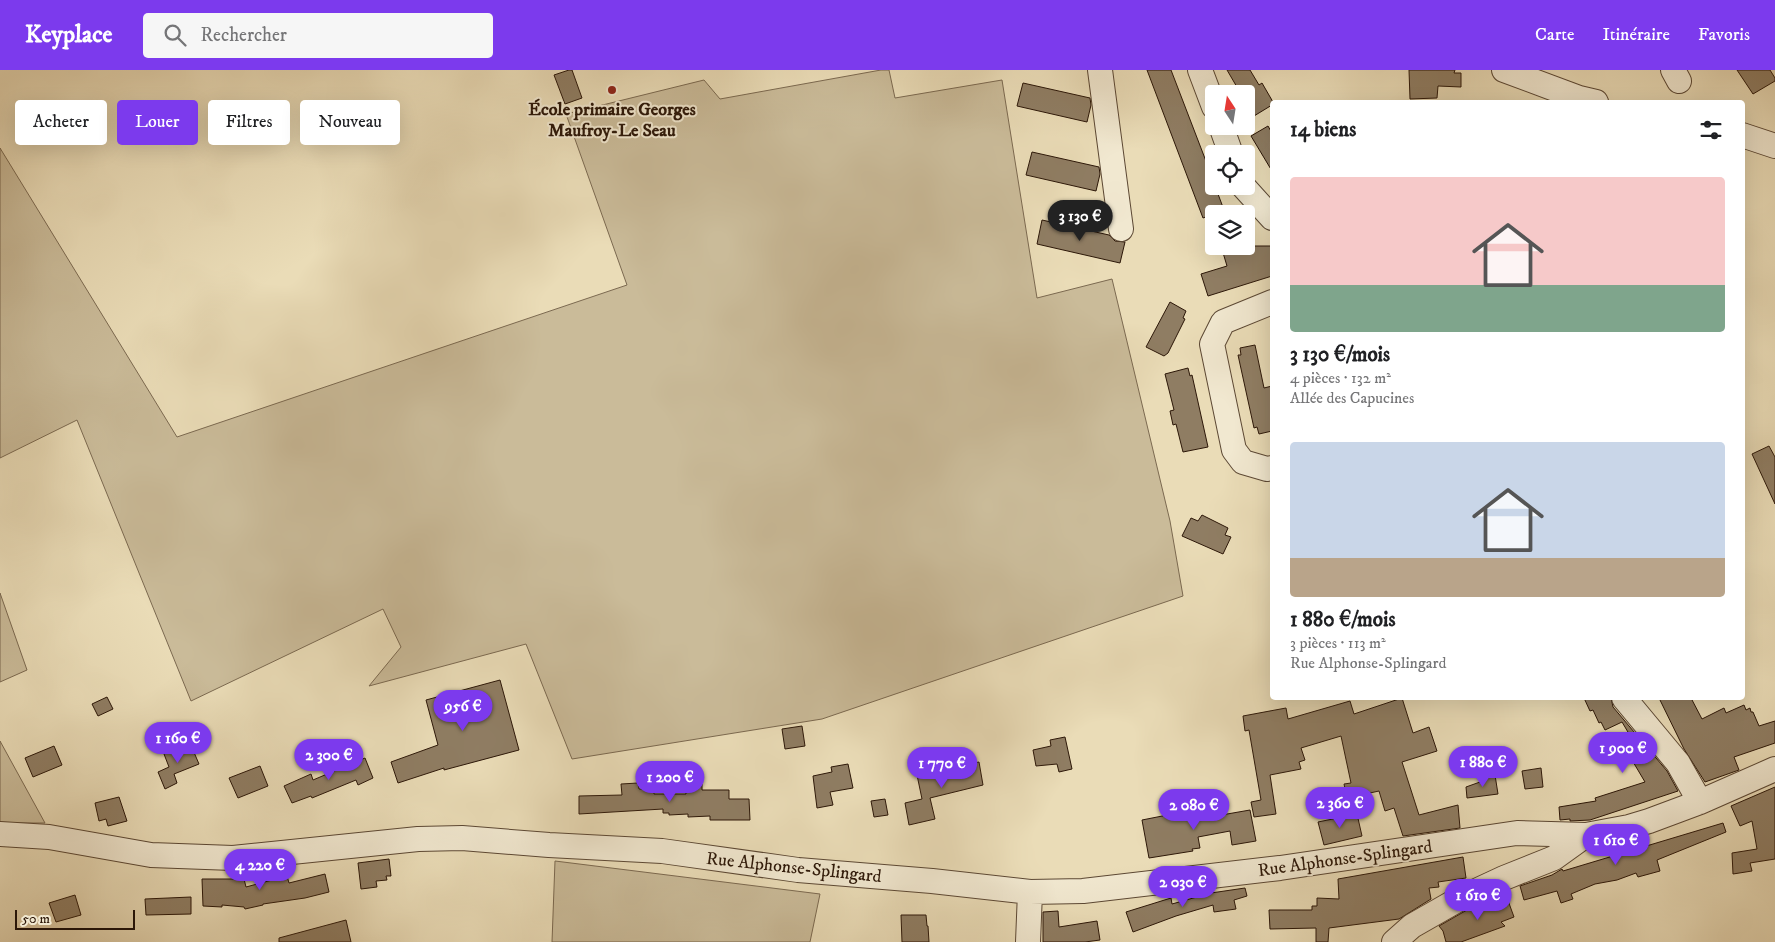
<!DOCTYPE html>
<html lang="fr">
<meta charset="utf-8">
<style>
:root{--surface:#fff;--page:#f6f6f6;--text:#202124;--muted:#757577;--accent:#7c3aed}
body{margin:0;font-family:"IM FELL DW Pica",serif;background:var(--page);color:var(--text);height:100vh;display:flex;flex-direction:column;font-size:19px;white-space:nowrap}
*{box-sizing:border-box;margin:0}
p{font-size:16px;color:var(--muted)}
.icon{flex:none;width:28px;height:28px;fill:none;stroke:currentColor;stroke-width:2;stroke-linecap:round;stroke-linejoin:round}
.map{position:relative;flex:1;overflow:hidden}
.details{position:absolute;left:1270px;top:30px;width:475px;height:600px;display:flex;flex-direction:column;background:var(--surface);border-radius:5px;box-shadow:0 5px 20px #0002}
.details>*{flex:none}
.top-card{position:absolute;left:15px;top:30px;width:475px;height:45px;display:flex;gap:10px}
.needle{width:32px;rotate:348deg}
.fabs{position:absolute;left:1205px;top:15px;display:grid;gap:10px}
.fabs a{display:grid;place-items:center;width:50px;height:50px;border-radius:5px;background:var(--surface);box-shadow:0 5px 20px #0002;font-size:25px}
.scale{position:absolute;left:15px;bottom:12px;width:120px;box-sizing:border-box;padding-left:5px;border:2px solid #2c1708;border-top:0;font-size:14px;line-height:18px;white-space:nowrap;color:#2c1708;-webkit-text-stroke:4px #f1e8d0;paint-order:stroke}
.price{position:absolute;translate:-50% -42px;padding:0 11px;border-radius:18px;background:var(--accent);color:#fff;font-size:16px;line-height:32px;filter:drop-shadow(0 1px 2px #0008)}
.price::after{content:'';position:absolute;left:50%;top:30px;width:15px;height:11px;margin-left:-8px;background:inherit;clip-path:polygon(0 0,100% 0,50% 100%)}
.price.active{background:#222;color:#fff}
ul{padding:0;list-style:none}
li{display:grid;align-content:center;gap:10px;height:265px;padding:0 20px}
li span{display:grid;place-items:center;height:155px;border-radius:5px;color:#555}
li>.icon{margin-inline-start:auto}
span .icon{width:90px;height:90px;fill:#fffc;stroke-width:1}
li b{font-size:21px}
h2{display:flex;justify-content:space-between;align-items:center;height:60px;padding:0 20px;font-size:21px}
.tag{padding:0 18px;border-radius:5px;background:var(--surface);box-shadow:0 5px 20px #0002;font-size:18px;line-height:45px}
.tag.active{background:var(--accent);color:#fff}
header{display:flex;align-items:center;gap:30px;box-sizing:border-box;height:70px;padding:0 25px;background:var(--accent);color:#fff}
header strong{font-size:24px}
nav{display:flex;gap:28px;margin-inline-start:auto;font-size:18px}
.search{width:350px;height:45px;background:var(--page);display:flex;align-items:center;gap:12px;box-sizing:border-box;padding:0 18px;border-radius:5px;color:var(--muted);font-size:19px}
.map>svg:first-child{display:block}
.green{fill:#cabb99;stroke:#7b6950}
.building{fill:#8f7d63;stroke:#2c1708}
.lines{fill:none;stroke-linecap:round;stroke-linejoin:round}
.minor-casing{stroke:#5c4834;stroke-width:26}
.minor{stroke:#f1e8d0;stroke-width:24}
.poi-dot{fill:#8f2418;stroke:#f1e8d0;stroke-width:2}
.labels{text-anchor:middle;stroke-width:4;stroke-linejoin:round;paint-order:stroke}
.poi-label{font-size:18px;font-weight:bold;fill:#2c1708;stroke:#f1e8d0}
.street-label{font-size:18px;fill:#2c1708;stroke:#f1e8d0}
</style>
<header>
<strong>Keyplace</strong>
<div class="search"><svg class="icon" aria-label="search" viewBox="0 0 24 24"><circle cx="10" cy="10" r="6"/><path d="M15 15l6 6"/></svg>Rechercher</div>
<nav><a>Carte</a><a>Itinéraire</a><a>Favoris</a></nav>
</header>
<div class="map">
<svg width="1775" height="872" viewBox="0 0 1775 872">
<rect width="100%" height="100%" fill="#eadcb7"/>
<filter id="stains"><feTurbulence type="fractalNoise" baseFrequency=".004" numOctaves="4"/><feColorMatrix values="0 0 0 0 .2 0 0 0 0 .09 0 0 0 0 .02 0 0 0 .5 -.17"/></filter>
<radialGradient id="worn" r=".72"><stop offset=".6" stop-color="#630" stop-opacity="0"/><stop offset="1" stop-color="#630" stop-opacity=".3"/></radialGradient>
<path class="green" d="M881 0H889L895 28 1002 10 1037 228 1112 209 1170 451 1183 526 822 649 572 689 526 574 369 616 401 577 383 539 191 631 77 350 0 388V78L177 367 627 215 566 44 704 10 720 29Z
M0 523 27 600 0 612Z
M0 671 45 753H0Z
M555 791 820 824 810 872H552Z"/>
<path class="building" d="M569 0H572L582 28 565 34 554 5Z
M1147 0H1171L1214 112V116H1215L1224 140 1203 148Z
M1227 0H1250L1259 15 1262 13 1273 32 1272 35 1254 46 1246 34V24H1241Z
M1409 0H1455L1454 3H1461V17L1438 16 1437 28 1410 29Z
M1737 0H1770L1775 8V11L1753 24Z
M1023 13 1090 28 1091 35 1087 52 1017 36Z
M1268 56 1272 63V101L1251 66Z
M1032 82 1099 97 1100 104 1096 121 1026 105Z
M1042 150 1109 165 1115 171 1125 172 1120 193 1037 174Z
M1221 176H1272V206L1208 226 1201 204 1227 196Z
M1170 232 1186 241 1183 248 1185 249 1168 283 1164 286 1146 277Z
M1255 275 1264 318 1272 316V361L1259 364 1257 357 1254 358 1238 285H1241L1240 278Z
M1188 298 1190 306 1192 305 1208 377 1183 382 1176 354 1173 355 1170 341 1174 340 1165 304Z
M1769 376 1775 387V434L1752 384Z
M1202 445 1228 458 1225 465 1231 467 1223 484 1182 466 1191 448 1198 451Z
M500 610 519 680 444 700V698L398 713 391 692 438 675 426 630Z
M107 627 113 639 98 646 92 634Z
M1402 628 1413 663 1429 657 1437 681 1402 692 1419 745 1458 735 1460 758 1403 766 1394 738 1385 741 1379 721 1347 728 1344 714 1351 713 1341 666 1301 678 1305 690 1299 692 1301 699 1270 705 1276 744 1254 747 1251 732 1261 730 1249 660 1245 661 1243 646 1286 638 1288 649 1350 631 1354 644Z
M1584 628H1611L1613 637 1667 701 1678 721 1590 750 1570 751V749L1560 750 1559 737 1596 731 1595 728 1645 712 1629 685 1638 679 1622 652 1605 660 1601 652 1599 653 1593 640 1590 641Z
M1659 628H1691L1702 649 1724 638 1726 643 1744 635 1746 640 1750 638 1751 642H1753L1759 656 1775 651V673L1734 687 1739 700 1705 712 1684 679Z
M802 656 805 676 785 679 782 659Z
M1065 667 1072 699 1059 702 1057 694 1036 696 1033 680 1051 676 1050 670Z
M190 673 199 694 174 704 177 713 165 719 158 702 169 697 164 684Z
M54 676 62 695 33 707 25 688Z
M365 688 373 708 358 715 356 710 312 728 311 726 292 733 284 716 311 704 313 710Z
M979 692 983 715 930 728 935 749 909 755 905 733 922 729 917 705Z
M848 694 853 718 830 722 833 735 817 738 813 706 832 702 831 697Z
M260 696 268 716 238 728 229 708Z
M1541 698 1543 717 1525 719 1522 701Z
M1495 705 1498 724 1467 728 1466 717 1480 712 1479 708Z
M638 713 639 719H654V724H686L685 714H702V720H729V729H749L750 750H710V746L688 747V744L669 745V743H663V739L579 744V726L622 725 621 714Z
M1775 717V789L1750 793 1752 801 1733 804 1732 783 1757 779 1752 751 1740 756 1731 736Z
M119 727 127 751 108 756 106 749 99 751 95 733Z
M885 729 888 745 874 747 871 731Z
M1208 737 1210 747 1250 740 1256 771 1232 775 1230 761 1198 767 1200 778 1192 779 1193 781 1149 788 1142 750Z
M1357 744 1362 766 1324 775 1318 752Z
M1723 753 1726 762 1657 790 1660 801 1638 807 1636 803 1617 810 1595 814 1571 824 1573 829 1561 833 1557 821 1524 830 1520 816 1552 805 1562 799 1563 801Z
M1463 787 1466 808 1438 812 1439 817 1429 818 1431 829 1399 849 1329 858 1328 872H1316V858L1270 859 1269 840H1312V836H1317V828L1339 829 1338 809Z
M389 789 391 806H386L387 810 376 811 377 817 361 819 358 793Z
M325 804 329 822 305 828 263 834V835L245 839 244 837 222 835V837L203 836 202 809H244L246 817 287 806 289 813Z
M1245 818 1247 826 1234 830 1236 839 1214 842 1213 835 1176 846 1133 862 1126 842 1171 828 1172 834 1211 823Z
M75 825 81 845 56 852 49 833Z
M1506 825 1514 847 1501 852 1505 856 1461 872H1446L1443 861 1439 856 1467 840Z
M191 827V844L146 845 145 829Z
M1058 841 1059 857 1097 851 1100 870 1085 872H1043V842Z
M901 845H926L927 856H928L929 872H902Z
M346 850 351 872H279V868Z"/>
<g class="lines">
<defs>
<path id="minor" d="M1100 0 1121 159
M1200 0 1214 37
M1504 0 1579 28 1596 32
M1673 0 1679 11
M1221 56 1231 84
M1742 65 1775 76
M1243 116 1272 148
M1272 232 1223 252 1212 274 1234 380 1243 392 1267 399 1272 398
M1624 628 1678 693 1700 732
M0 764 49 767 151 785 233 788 418 769 462 768 549 775 662 781 798 800 932 811 1030 822 1083 821 1280 798 1517 763 1586 765 1629 757 1649 751 1700 732 1775 699
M1028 872 1030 822
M1394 872 1412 856 1461 828 1504 808 1554 788 1586 765"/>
</defs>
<use href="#minor" class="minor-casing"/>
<use href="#minor" class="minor"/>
</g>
<circle class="poi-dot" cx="612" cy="20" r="5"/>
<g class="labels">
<g class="poi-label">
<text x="612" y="45">École primaire Georges<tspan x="612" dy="21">Maufroy-Le Seau</tspan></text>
</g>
<g class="street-label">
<text transform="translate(1345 788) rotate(-8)" y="6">Rue Alphonse-Splingard</text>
<text transform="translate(794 797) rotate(6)" y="6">Rue Alphonse-Splingard</text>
</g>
</g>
<rect width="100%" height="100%" filter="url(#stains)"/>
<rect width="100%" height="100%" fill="url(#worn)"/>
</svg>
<div class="fabs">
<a><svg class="needle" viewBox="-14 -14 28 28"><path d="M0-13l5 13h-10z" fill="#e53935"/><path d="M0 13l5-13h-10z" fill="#757577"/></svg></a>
<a><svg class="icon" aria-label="locate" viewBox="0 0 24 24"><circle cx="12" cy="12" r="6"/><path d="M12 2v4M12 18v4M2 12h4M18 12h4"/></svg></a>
<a><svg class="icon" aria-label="layers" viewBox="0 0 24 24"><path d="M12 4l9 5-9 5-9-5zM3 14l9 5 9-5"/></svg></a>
</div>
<div class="scale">50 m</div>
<b class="price active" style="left:1080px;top:172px">3 130 €</b>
<b class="price" style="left:463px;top:662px">956 €</b>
<b class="price" style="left:178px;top:694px">1 160 €</b>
<b class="price" style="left:1623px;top:704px">1 900 €</b>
<b class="price" style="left:329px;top:711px">2 300 €</b>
<b class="price" style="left:1483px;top:718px">1 880 €</b>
<b class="price" style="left:942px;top:719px">1 770 €</b>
<b class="price" style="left:670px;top:733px">1 200 €</b>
<b class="price" style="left:1340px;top:759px">2 360 €</b>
<b class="price" style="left:1194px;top:761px">2 080 €</b>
<b class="price" style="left:1616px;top:796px">1 610 €</b>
<b class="price" style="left:260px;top:821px">4 220 €</b>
<b class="price" style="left:1183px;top:838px">2 030 €</b>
<b class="price" style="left:1478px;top:851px">1 610 €</b>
<div class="top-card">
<a class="tag">Acheter</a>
<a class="tag active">Louer</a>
<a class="tag">Filtres</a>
<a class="tag">Nouveau</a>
</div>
<section class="details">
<h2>14 biens<svg class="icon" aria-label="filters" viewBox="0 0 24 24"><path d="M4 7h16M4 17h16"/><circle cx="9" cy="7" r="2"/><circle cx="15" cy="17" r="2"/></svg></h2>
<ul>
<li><span style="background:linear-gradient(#f6c9c9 70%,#7fa58c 0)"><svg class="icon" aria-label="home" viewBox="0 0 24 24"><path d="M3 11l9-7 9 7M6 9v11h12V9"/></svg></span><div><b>3 130 €/mois</b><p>4 pièces · 132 m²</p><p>Allée des Capucines</p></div></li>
<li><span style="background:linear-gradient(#c9d6e8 75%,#b9a48a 0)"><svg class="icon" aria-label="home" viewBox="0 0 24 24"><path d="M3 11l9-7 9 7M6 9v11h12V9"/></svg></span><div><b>1 880 €/mois</b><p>3 pièces · 113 m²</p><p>Rue Alphonse-Splingard</p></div></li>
</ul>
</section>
</div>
